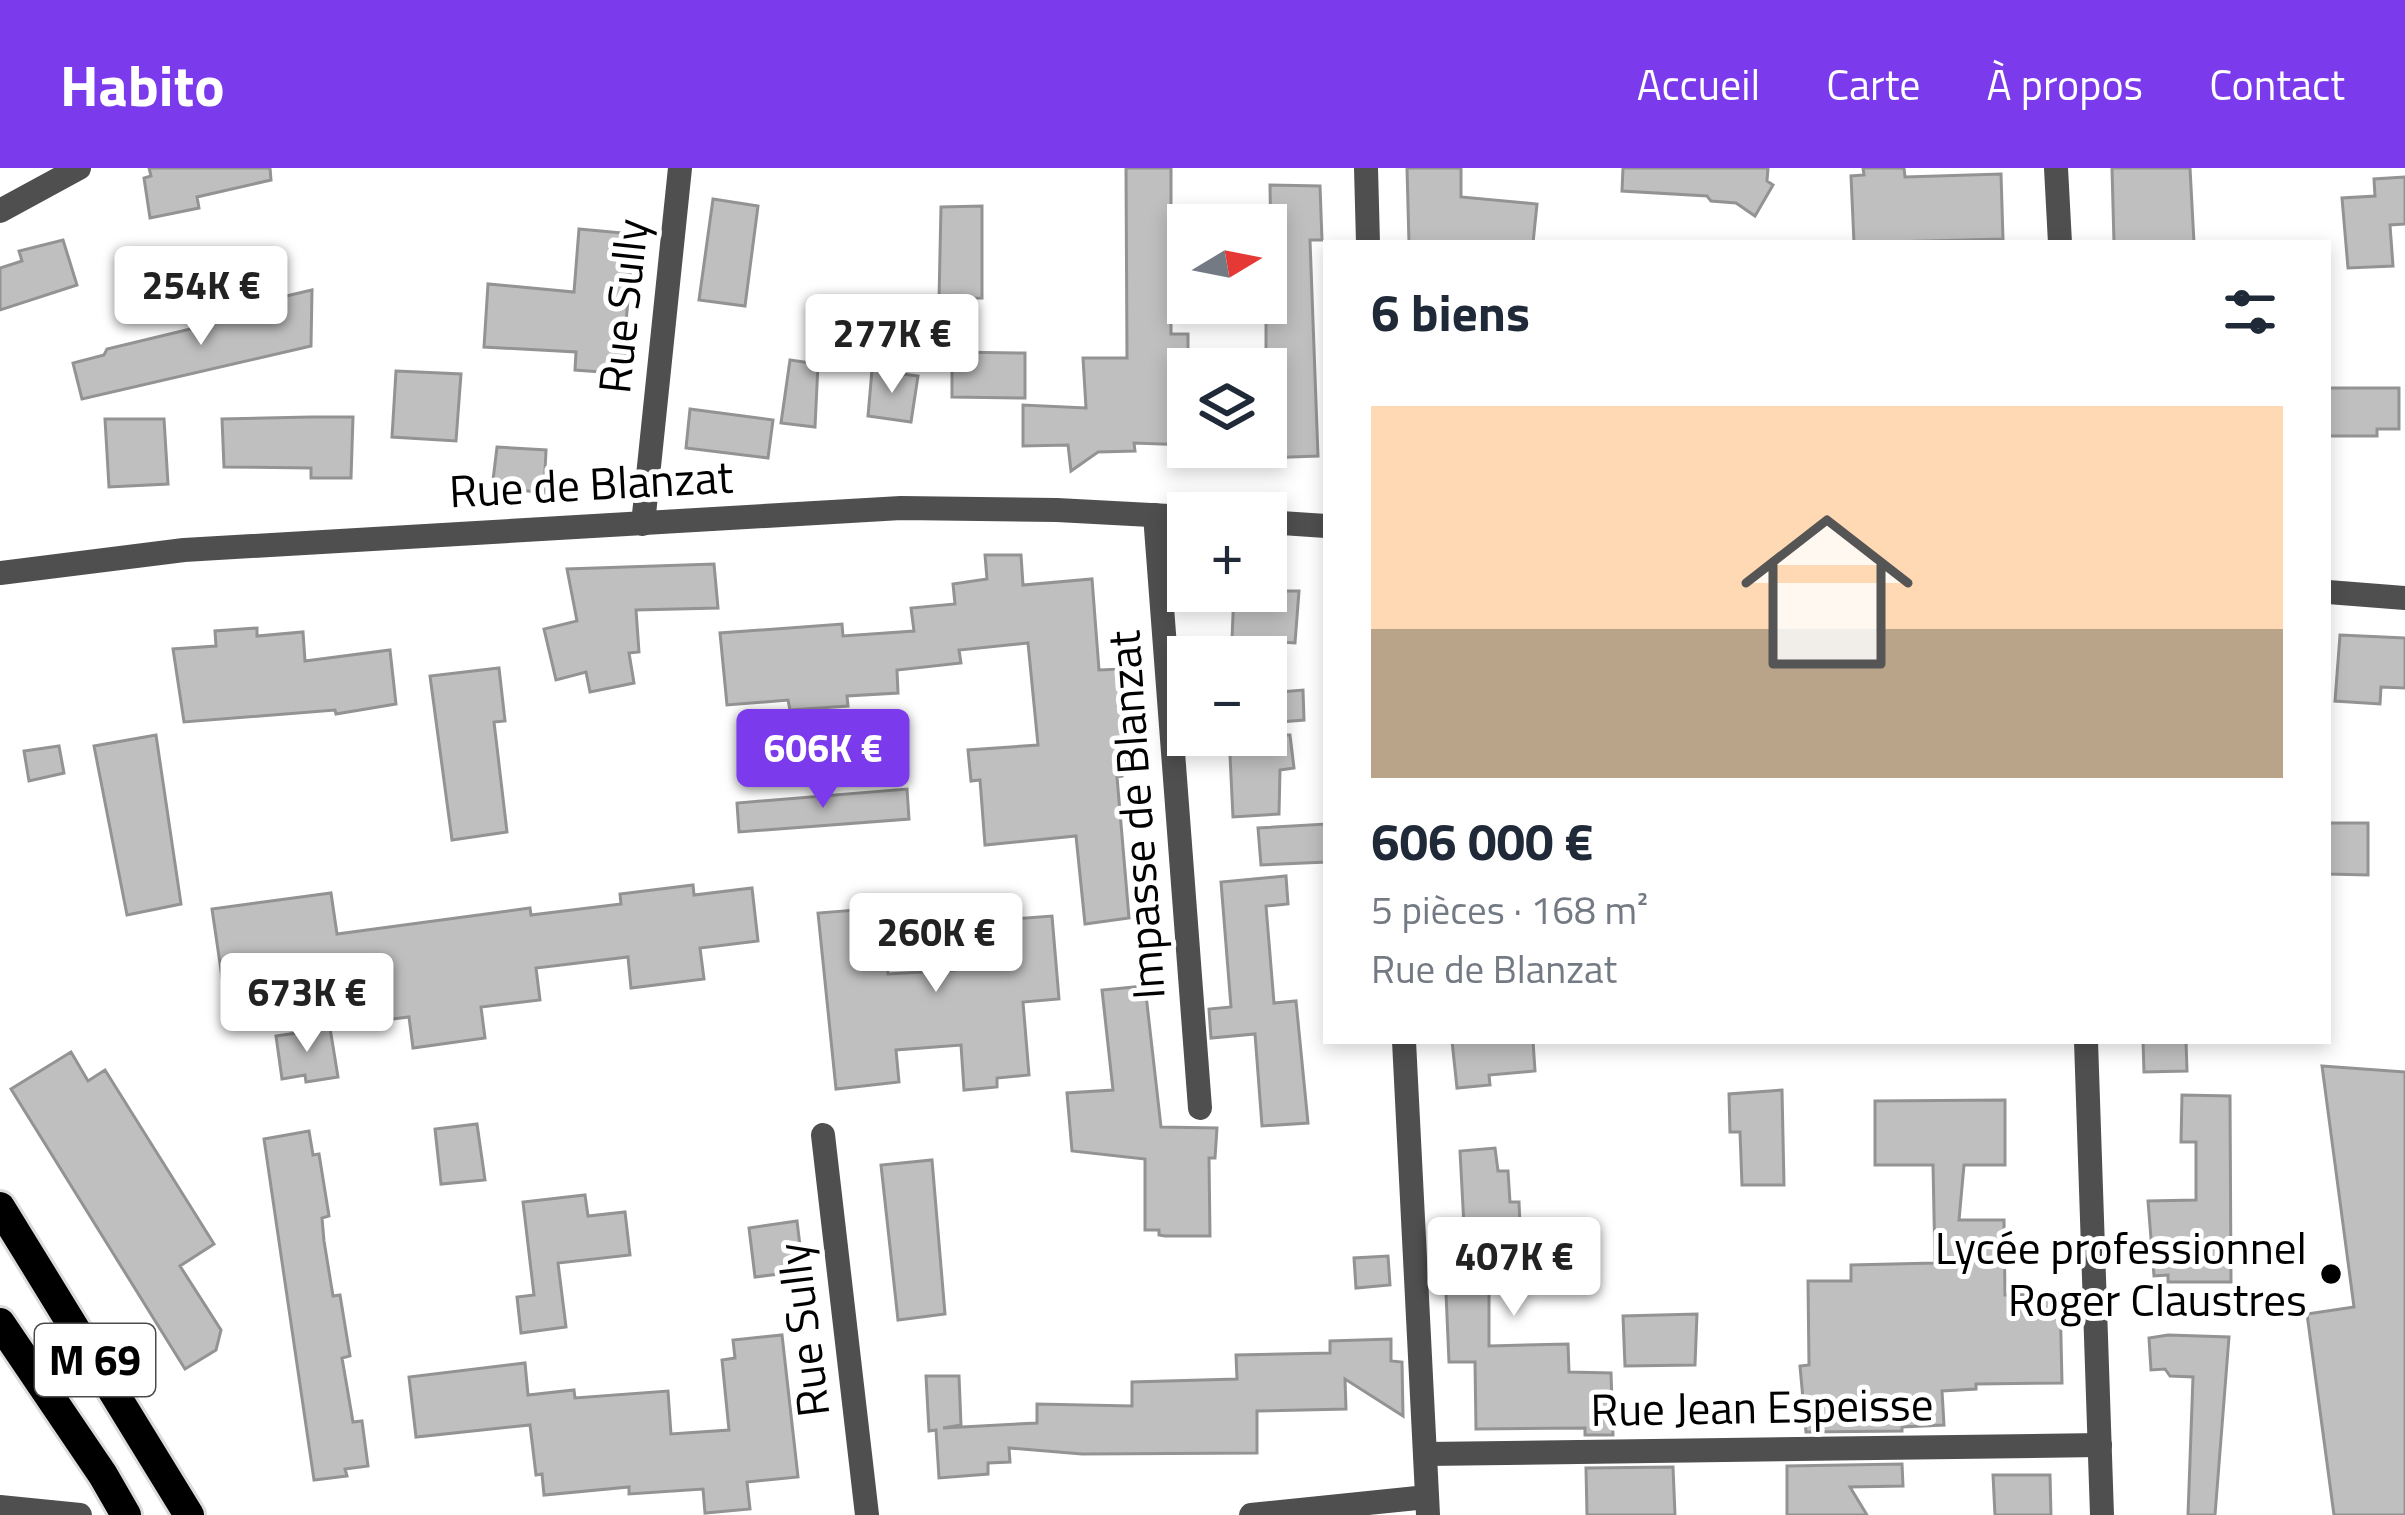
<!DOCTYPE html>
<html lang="fr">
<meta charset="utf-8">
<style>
:root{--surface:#fff;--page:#f6f6f7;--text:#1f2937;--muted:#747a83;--line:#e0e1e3;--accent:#7c3aed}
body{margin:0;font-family:"Titillium Web",sans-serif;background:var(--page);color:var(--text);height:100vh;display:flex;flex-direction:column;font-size:45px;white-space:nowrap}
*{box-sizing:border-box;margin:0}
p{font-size:39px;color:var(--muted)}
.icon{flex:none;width:66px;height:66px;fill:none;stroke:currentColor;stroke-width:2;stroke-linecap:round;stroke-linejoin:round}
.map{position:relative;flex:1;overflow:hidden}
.sheet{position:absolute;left:1323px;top:72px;width:1008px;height:804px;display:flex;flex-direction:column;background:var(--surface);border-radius:0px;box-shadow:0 6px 18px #0003}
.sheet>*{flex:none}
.needle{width:78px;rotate:80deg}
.buttons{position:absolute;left:1167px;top:36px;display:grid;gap:24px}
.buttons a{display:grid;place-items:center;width:120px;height:120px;border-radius:0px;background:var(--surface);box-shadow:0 6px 18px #0003;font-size:60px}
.price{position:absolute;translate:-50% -102px;padding:0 27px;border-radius:12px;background:#fff;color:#222;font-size:39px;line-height:78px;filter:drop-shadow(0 3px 6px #0008)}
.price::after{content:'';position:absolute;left:50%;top:72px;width:36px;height:27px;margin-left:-18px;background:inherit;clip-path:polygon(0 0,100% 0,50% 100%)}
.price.current{background:var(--accent);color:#fff}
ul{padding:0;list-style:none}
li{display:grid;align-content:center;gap:24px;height:636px;padding:0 48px}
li+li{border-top:3px solid var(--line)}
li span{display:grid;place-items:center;height:372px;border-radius:0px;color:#555}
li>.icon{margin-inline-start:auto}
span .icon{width:216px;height:216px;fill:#fffc;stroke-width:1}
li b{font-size:51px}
h2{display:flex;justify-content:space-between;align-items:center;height:144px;padding:0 48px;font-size:51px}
header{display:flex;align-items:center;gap:72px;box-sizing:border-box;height:168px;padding:0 60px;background:var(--accent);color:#fff}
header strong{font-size:57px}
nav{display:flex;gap:66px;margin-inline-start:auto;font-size:42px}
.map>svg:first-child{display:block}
.building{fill:#bfbfbf;stroke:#939393;stroke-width:3}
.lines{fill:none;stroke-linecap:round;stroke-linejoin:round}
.primary-casing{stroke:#dbdbdb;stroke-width:36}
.minor{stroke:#4f4f4f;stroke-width:24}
.tertiary{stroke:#4f4f4f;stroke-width:24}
.primary{stroke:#000;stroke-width:30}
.poi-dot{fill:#000;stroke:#fff;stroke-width:4.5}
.labels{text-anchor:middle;stroke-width:10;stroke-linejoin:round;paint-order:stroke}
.shield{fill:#fff;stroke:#4c4c4c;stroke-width:3}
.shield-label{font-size:42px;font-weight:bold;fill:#000}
.street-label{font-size:45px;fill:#000;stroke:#fff}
.poi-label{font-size:45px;fill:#000;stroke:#fff;text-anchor:end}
</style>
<header>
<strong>Habito</strong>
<nav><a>Accueil</a><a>Carte</a><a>À propos</a><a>Contact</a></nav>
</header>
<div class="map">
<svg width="2405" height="1347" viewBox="0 0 2405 1347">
<rect width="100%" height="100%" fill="#fff"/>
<path class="building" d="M149 0H270L271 12 197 29 199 40 150 50 144 10 151 8Z
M1126 0H1171V166H1188V277L1134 275 1135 283 1098 284 1071 303 1068 277 1023 278V237L1086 240 1083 190H1127Z
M1407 0H1461V29L1537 36 1533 75H1409Z
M1623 0H1768L1767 13 1773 17 1755 48 1736 35 1711 33 1707 28 1622 23Z
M1863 0H1904L1905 9 2001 6 2003 71 1854 75 1851 8 1864 7Z
M2112 0H2190L2194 75H2114Z
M2405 9V56L2390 57 2393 98 2348 100 2342 30 2375 28 2374 11Z
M1270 17 1320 18 1322 72H1310L1318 288 1266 290V82L1271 81Z
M713 31 758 38 745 138 699 132Z
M982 38V130L939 131 941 39Z
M579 61 634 66 626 154 633 155 629 206 575 202 576 184 484 179 488 116 574 124Z
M63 72 77 117 0 142V100L22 93 19 83Z
M312 122 311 178 82 231 73 195 104 187 107 181 207 157 271 137 269 132Z
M952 184 1025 185V230L952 229Z
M790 192 818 196 815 259 781 255Z
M872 202 918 208 911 254 868 248Z
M396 203 461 206 456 273 392 269Z
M2328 220H2399V261H2377V268H2328Z
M690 241 773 252 768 290 686 280Z
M311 249H353L351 310H311V300L224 299 222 251Z
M105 251H164L168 316 109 319Z
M497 279 546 282 544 325 496 319 493 312Z
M985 387H1021L1023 417 1092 411 1099 502 1122 501 1131 592 1120 593 1122 608 1117 609 1129 750 1085 756 1076 668 985 677 980 612 971 613 968 582 1038 577 1028 475 959 482 961 495 897 502 898 525 847 528 848 538 790 542 788 532 727 537 720 465 842 456 843 468 914 463 911 440 955 436 953 416 987 411Z
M714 396 718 440 636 442 639 484 629 485 634 515 590 524 586 504 556 512 544 461 577 453 567 401Z
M1234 423H1299L1295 475 1232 471Z
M257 460V468L303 464 305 493 390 482 396 536 336 546 335 542 184 554 173 481 216 478 215 463Z
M2340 467 2405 470V520L2381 519 2380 536 2335 533Z
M499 500 505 553 494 554 507 664 452 672 430 508Z
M1303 522 1304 552 1266 555V525Z
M156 567 181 736 127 747 94 578Z
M1229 567H1290L1294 600 1280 602 1279 646 1233 649Z
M59 578 64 605 29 613 24 583Z
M907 621 909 651 739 664 737 635Z
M2328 655H2368V707L2328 706Z
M1326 656V694L1261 697 1258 660Z
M1286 708 1288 736 1266 738 1274 835 1296 833 1308 955 1262 958 1255 866 1211 870 1209 841 1231 839 1221 714Z
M693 717 694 727 752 720 758 773 700 780 704 811 631 820 628 789 536 800 540 832 481 839 485 870 413 880 409 849 351 856 344 797 223 816 212 741 331 725 337 766 530 740 531 747 621 736 620 726Z
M1002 732 1003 746 1012 745 1013 751 1052 748 1059 831 1023 834 1029 907 997 910V919L964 922 961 877 896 882 899 914 836 921 818 745 881 740 888 806 955 802 951 750 970 749 968 734Z
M1145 818 1161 959 1217 960 1215 990H1209L1210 1068H1165L1159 1067V1062H1145V991L1072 983 1067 925 1113 922 1102 822Z
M330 860 338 909 306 914 305 907 282 911 276 868Z
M1452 873H1533L1535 903 1489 907 1490 917 1457 920Z
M2143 873H2186L2187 903 2144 904Z
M71 884 88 913 105 902 214 1076 180 1098 221 1162 216 1182 185 1201 11 921Z
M2322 898 2405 904V1347H2334L2307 1146 2354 1139Z
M1782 922 1784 1017H1742L1740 964H1730L1729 926Z
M2182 927 2230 928 2231 1114H2168V1107L2154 1108 2148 1033 2196 1032V974H2181Z
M2005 932V997H1964L1959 1052H2004L2005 1127 2060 1126 2062 1215 1976 1216V1221L1942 1223 1944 1257 1902 1259V1263L1806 1264 1800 1198 1809 1197 1808 1113H1851V1097L1935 1095 1933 997H1875V933Z
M477 956 485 1012 441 1016 435 961Z
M309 963 313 987 319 986 329 1048 322 1050 324 1073 333 1128 340 1127 350 1188 342 1190 353 1254 362 1253 368 1298 345 1301 347 1308 314 1312 264 971Z
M1495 980 1498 1003H1508L1510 1034H1519L1520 1057H1544L1543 1118 1489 1119V1178L1568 1176 1569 1204 1611 1205 1613 1267H1585V1260L1476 1261 1475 1194H1449L1446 1125H1453V1119H1469L1468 1058H1464L1460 983Z
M932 992 945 1146 898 1152 881 997Z
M585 1027 588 1048 625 1044 630 1087 558 1095 566 1159 521 1165 517 1129 534 1127 523 1034Z
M797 1053 803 1103 755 1109 749 1060Z
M1388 1088 1390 1117 1356 1120 1354 1090Z
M1697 1146 1695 1197 1625 1198 1623 1148Z
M782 1167 798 1309 747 1314 750 1341 705 1345 703 1321 629 1326V1319L544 1327 542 1306 536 1307 530 1257 416 1269 409 1209 525 1195 528 1227 574 1222 575 1230 668 1223 671 1266 729 1262 722 1192 735 1190 733 1172Z
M2168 1167 2229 1169 2215 1347H2188L2193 1209 2170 1208 2165 1201 2151 1202 2149 1170Z
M1391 1171V1193L1402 1194 1403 1248 1345 1211 1346 1241 1257 1243V1285L1082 1286 1009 1280 1010 1294 988 1295V1306L939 1310 936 1262 929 1263 926 1208H959L961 1257 943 1260 1037 1255V1236L1132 1238V1214L1237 1211 1236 1187 1330 1185V1173Z
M1902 1296 1903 1318 1850 1319 1867 1347H1787V1298Z
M1673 1299 1675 1347H1587L1586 1300Z
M1993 1307H2050L2051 1347H1995Z"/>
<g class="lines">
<defs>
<path id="primary" d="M0 1039 189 1347
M0 1155 103 1307 126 1347"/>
</defs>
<use href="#primary" class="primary-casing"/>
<path class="minor" d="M0 43 79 0
M1155 347 1200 940
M643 356 680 0
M823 967 867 1347
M1425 1286 2100 1277
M0 1339 80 1347
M1251 1347 1427 1329"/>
<path class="tertiary" d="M1366 0 1368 75
M2056 0 2060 75
M1266 354 1326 358
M0 405 184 382 901 340 1057 342 1188 349
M2328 424 2405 430
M1404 873 1428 1347
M2086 873 2102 1347"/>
<use href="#primary" class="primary"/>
</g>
<circle class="poi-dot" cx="2331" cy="1106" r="12"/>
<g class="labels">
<rect class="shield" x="35" y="1156" width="120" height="72" rx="9"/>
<g class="shield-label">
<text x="95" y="1207">M 69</text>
</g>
<g class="street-label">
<text transform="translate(623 138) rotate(-84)" y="16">Rue Sully</text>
<text transform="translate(591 316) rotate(-3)" y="16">Rue de Blanzat</text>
<text transform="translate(1136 647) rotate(-94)" y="16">Impasse de Blanzat</text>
<text transform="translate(803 1162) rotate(-97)" y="16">Rue Sully</text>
<text transform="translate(1762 1239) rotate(-1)" y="16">Rue Jean Espeisse</text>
</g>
<g class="poi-label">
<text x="2307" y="1096">Lycée professionnel<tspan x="2307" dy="52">Roger Claustres</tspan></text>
</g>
</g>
</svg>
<div class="buttons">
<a><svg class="needle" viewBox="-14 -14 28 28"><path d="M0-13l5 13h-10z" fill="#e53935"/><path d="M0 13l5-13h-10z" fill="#747a83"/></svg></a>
<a><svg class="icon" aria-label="layers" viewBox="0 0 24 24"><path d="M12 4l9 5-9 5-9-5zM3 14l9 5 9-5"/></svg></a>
<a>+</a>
<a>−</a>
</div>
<b class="price" style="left:201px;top:180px">254K €</b>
<b class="price" style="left:892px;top:228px">277K €</b>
<b class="price current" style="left:823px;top:643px">606K €</b>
<b class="price" style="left:936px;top:827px">260K €</b>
<b class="price" style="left:307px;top:887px">673K €</b>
<b class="price" style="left:1514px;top:1151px">407K €</b>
<section class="sheet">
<h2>6 biens<svg class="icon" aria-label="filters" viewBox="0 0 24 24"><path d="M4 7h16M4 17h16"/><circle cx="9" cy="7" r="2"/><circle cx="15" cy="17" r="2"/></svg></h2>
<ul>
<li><span style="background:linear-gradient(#ffd9b3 60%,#b9a48a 0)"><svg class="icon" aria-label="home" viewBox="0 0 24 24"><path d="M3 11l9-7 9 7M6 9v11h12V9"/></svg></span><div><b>606 000 €</b><p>5 pièces · 168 m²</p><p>Rue de Blanzat</p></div></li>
</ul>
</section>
</div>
